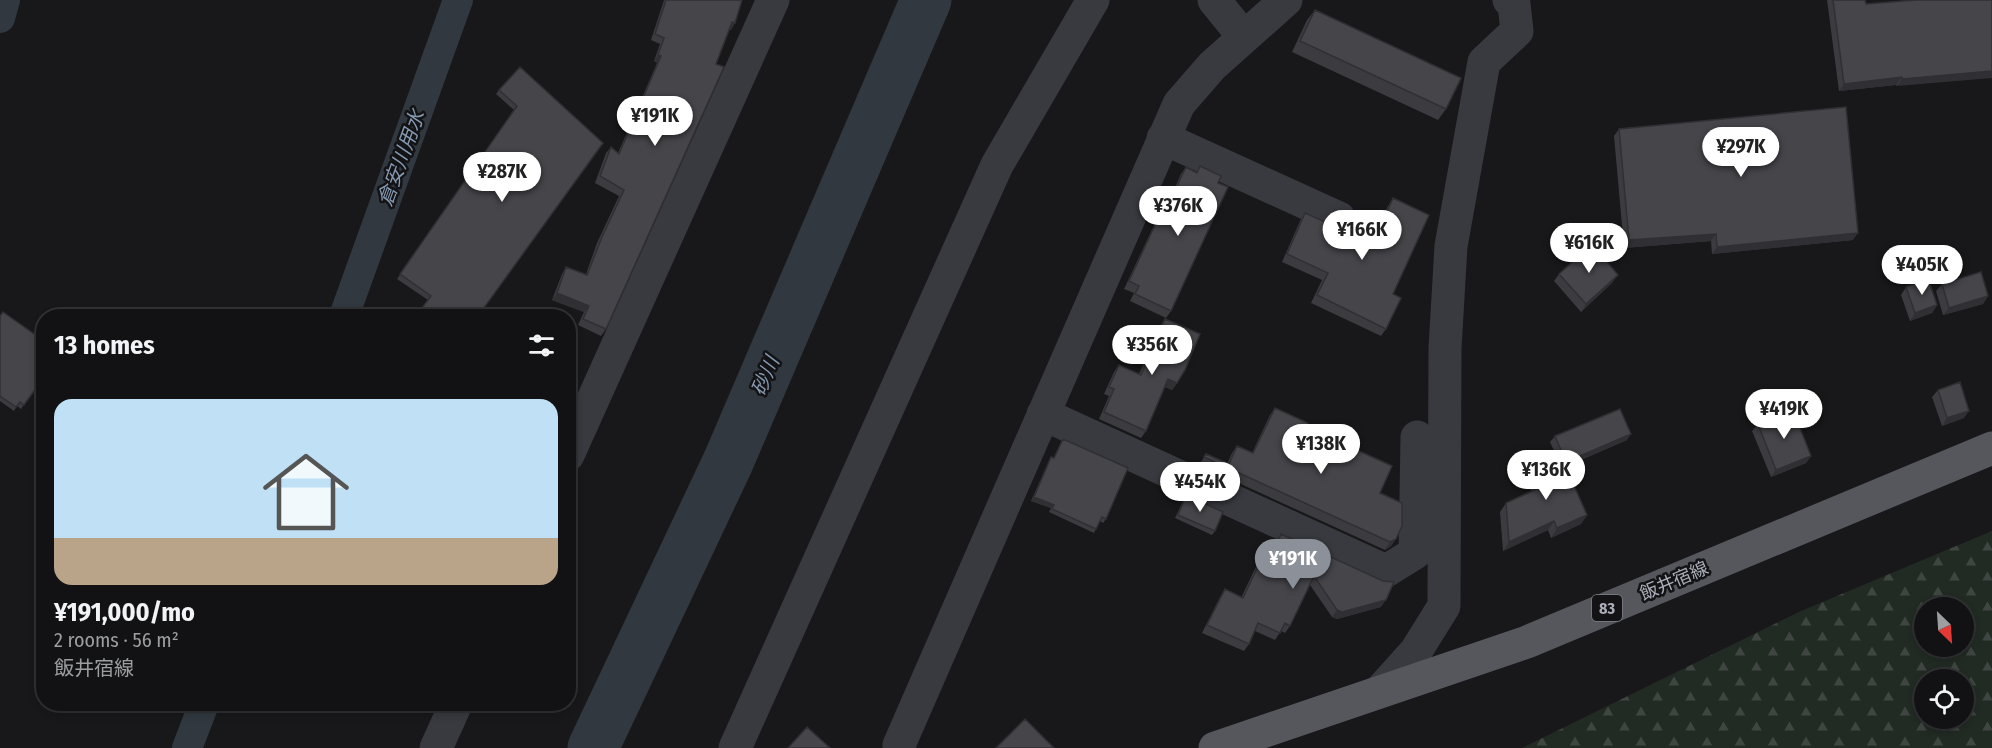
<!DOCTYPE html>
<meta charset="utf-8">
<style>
:root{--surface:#121214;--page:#1b1b1d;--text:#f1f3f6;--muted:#9c9ea0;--line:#313234;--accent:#8c9099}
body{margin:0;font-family:"Fira Sans Condensed","Noto Sans JP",sans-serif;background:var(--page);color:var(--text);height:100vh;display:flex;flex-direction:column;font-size:22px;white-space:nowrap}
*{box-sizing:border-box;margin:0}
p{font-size:20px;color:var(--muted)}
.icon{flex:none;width:33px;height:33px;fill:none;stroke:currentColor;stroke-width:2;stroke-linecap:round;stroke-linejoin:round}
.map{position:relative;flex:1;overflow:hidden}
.side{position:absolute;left:36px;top:309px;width:540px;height:402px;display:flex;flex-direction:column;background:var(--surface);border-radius:24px;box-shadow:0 3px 9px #0003,0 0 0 2px var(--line)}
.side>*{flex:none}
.needle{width:39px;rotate:155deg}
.fabs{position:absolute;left:1914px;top:597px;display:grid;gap:12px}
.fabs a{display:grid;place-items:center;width:60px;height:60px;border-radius:50%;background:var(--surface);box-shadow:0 3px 9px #0003,0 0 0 2px var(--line);font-size:30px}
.price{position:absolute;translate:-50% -51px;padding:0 14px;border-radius:21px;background:#fff;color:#222;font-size:20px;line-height:39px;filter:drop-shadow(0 2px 3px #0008)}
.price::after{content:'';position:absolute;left:50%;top:36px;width:18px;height:14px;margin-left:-9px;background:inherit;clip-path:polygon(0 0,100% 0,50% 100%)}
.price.current{background:var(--accent);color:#fff}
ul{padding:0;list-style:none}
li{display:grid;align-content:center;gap:12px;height:318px;padding:0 18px}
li+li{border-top:2px solid var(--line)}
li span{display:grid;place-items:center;height:186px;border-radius:18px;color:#555}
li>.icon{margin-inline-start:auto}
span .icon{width:108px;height:108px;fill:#fffc;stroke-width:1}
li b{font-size:26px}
h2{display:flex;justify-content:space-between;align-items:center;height:72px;padding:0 18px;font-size:26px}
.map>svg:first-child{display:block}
.forest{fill:url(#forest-firs);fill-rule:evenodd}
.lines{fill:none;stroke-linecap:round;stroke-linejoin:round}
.canal{stroke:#31383f;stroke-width:30}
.river{stroke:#31383f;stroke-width:51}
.minor{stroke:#393a3f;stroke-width:33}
.major{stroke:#55575d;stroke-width:33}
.wall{fill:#3b3b40}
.shaded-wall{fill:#303034}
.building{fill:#45454a;stroke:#303034;stroke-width:1.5}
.labels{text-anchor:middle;stroke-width:5;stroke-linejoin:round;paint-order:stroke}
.shield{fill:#131315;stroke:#7d8088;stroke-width:1.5}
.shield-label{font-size:16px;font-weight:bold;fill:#abaeb9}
.street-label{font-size:18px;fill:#abaeb9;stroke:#131315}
.water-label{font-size:20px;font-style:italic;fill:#8599b1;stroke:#131315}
</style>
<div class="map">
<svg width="1992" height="748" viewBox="0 0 1992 748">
<defs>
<pattern id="forest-firs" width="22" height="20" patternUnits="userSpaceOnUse" patternTransform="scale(1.5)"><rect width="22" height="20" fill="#222a24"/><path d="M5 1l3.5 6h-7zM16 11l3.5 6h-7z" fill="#3f4642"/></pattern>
</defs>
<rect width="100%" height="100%" fill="#18181a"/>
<path class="forest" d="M1992 531V748H1522L1801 611ZM1924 608H1964V646H1924ZM1924 680H1964V718H1924Z"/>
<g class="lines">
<path class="canal" d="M0 18 5 0
M344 316 458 0
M187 748 204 704"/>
<path class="river" d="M593 748 728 462 926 0"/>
<path class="minor" d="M1214 0 1244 37
M1163 138 1339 218
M1043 414 1386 571 1415 553 1417 437
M568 455 773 0
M1380 691 1416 651 1444 606 1445 348 1451 246 1484 62 1517 31 1514 4 1509 0
M436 748 456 704
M735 748 997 165 1093 0
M900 748 899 745 1179 104 1212 66 1286 0"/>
<path class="major" d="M1215 748 1527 642 1992 448"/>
</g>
<path class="wall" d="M664 0H742L731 30 729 29 606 329 601 336 578 325 584 312 552 300 562 274 566 267 586 274 597 243 619 196 595 183 606 153 611 147 618 153 657 63 654 61 660 44 651 40Z
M1827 0H1865L1866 4 1911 0H1992L1897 86 1896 85 1839 91Z
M1315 10 1446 109 1438 120 1292 52 1307 20Z
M499 90 603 143 428 300 397 279 514 110 496 94Z
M1619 129 1853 240 1712 254 1711 241 1624 248 1614 136Z
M1200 166 1218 183 1171 311 1166 318 1130 301 1134 293 1124 289 1158 217 1162 210 1164 211 1181 174 1186 167 1196 172Z
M1393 198V294L1386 329 1381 336 1311 303 1322 280 1282 262 1300 221 1305 213 1371 242 1388 206Z
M1559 274 1612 283 1581 312 1554 281Z
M1942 284 1988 296 1983 304 1943 315 1936 291Z
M1906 287 1937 305 1932 313 1910 321 1901 295Z
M0 316 44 341V390L42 392 36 388 21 409 17 406 14 411 0 401Z
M1165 319 1177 383 1172 390 1165 387 1146 431 1141 438 1099 419 1109 396 1104 394 1114 372 1119 365 1139 374 1160 326Z
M1938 390 1964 418 1942 426 1932 397Z
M1275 408 1306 427 1380 493 1396 539 1391 546 1385 550 1199 465 1206 454 1227 464 1232 453 1237 446 1252 453 1270 415Z
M1758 424 1811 456 1806 463 1771 477 1752 431Z
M1555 436 1627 440 1565 467 1587 515 1581 524 1551 538 1548 530 1503 551 1500 512 1506 503 1531 491 1526 479 1537 464 1556 455 1550 442Z
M1063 439 1106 519 1103 523 1100 521 1094 533 1049 512 1051 508 1031 501 1049 461 1051 457 1054 458Z
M1186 495 1215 531 1212 535 1175 518Z
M1281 534 1381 607 1337 619 1332 617 1310 585 1290 626 1285 633 1281 631 1275 640 1255 631 1249 644 1244 651 1202 633 1220 597 1225 589 1241 598 1263 552 1268 545 1273 547Z"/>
<path class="shaded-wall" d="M732 22 735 23 731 30 727 28Z
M658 55 661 56 657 63 654 61Z
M1992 71V78L1897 86 1902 79Z
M1902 77 1896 85 1839 91 1844 84Z
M1858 233 1853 240 1712 254 1717 247Z
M1716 234 1711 241 1624 248 1629 240Z
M1618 275 1612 283 1581 312 1586 304Z
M557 293 589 306 584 312 552 300Z
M1988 296 1983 304 1943 315 1949 308Z
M1937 305 1932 313 1910 321 1915 313Z
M1168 379 1177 383 1172 390 1163 386Z
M1969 411 1964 418 1942 426 1947 418Z
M1631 434 1627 440 1562 468 1566 462Z
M1811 456 1806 463 1771 477 1776 470Z
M1034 497 1054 505 1051 508 1031 501Z
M1587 515 1581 524 1551 538 1557 528Z
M1554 521 1548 530 1503 551 1509 542Z
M1396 539 1391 546 1385 550 1390 542Z
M1386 600 1381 607 1337 619 1332 617 1337 610Z"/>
<path class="building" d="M666 0H742L735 23 732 22 716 64 724 67 606 329 583 319 589 306 557 293 566 267 587 275 602 237 624 190 600 176 611 147 619 154 661 56 658 55 664 38 655 34Z
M1833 0H1865L1866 4 1916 0H1992V71L1902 79V77L1844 84Z
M1315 10 1461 78 1446 109 1300 41Z
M520 67 603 143 478 316H416L431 296 400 274 517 106 499 90Z
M1846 107 1858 233 1717 247 1716 234 1629 240 1619 129Z
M1200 166 1221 176 1218 183 1228 187 1171 311 1135 294 1139 286 1129 281 1162 210 1165 211 1186 167 1197 173Z
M1393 198 1429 215 1393 294 1401 298 1386 329 1317 295 1328 273 1287 254 1305 213 1373 243Z
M1592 244 1618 275 1586 304 1559 274Z
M1981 272 1988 296 1949 308 1942 284Z
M1928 278 1937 305 1915 313 1906 287Z
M3 312 44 341V388L39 384 24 405 20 402 16 407 0 396V316Z
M1165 319 1200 334 1185 370 1177 383 1168 379 1146 431 1104 412 1114 389 1109 387 1119 365 1141 375Z
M1960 382 1969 411 1947 418 1938 390Z
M1275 408 1308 423 1306 427 1392 466 1380 493 1402 503V526L1396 539 1390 542 1204 457 1206 454 1229 464 1237 446 1253 453Z
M1620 409 1631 434 1566 462 1555 436Z
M1793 410 1811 456 1776 470 1758 424Z
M1063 439 1128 468 1106 519 1102 517 1096 529 1052 509 1054 505 1034 497 1051 457 1054 458Z
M1560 454 1587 515 1557 528 1554 521 1509 542 1506 503 1539 488 1532 470 1539 467 1537 464Z
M1186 495 1223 512 1215 531 1178 515Z
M1281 534 1383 581 1394 582 1386 600 1342 612 1337 610 1314 576 1290 626 1285 623 1280 633 1258 623 1249 644 1207 625 1225 589 1243 598 1268 545 1275 548Z
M1025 719 1054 748H996Z
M807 727 830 748H788Z"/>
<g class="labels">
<rect class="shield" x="1592" y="595" width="30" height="26" rx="4.5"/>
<g class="shield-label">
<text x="1607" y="614">83</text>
</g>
<g class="street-label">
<text transform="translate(1674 581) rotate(-23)" y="6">飯井宿線</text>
</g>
<g class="water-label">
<text transform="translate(401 158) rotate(-70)" y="7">倉安川用水</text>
<text transform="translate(765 376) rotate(-67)" y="7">砂川</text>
</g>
</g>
</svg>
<div class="fabs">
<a><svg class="needle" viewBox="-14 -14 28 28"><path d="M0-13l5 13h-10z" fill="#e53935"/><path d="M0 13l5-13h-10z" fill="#9c9ea0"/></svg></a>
<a><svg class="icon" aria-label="locate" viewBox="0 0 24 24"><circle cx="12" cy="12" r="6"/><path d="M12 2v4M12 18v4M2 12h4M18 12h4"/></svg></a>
</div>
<b class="price" style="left:655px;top:147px">¥191K</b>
<b class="price" style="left:1741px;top:178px">¥297K</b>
<b class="price" style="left:502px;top:203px">¥287K</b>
<b class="price" style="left:1178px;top:237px">¥376K</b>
<b class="price" style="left:1362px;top:261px">¥166K</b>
<b class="price" style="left:1589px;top:274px">¥616K</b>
<b class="price" style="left:1922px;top:296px">¥405K</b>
<b class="price" style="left:1152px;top:376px">¥356K</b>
<b class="price" style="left:1784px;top:440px">¥419K</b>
<b class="price" style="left:1321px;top:475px">¥138K</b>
<b class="price" style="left:1546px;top:501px">¥136K</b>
<b class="price" style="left:1200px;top:513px">¥454K</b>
<b class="price current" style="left:1293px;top:590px">¥191K</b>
<section class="side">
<h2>13 homes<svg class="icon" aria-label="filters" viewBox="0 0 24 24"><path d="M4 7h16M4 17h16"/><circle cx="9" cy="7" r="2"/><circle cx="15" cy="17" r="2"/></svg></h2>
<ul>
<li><span style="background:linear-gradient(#bfe0f5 75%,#b9a48a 0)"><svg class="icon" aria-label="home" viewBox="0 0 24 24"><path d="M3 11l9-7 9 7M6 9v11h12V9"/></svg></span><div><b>¥191,000/mo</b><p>2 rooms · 56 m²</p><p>飯井宿線</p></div></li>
</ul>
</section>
</div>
